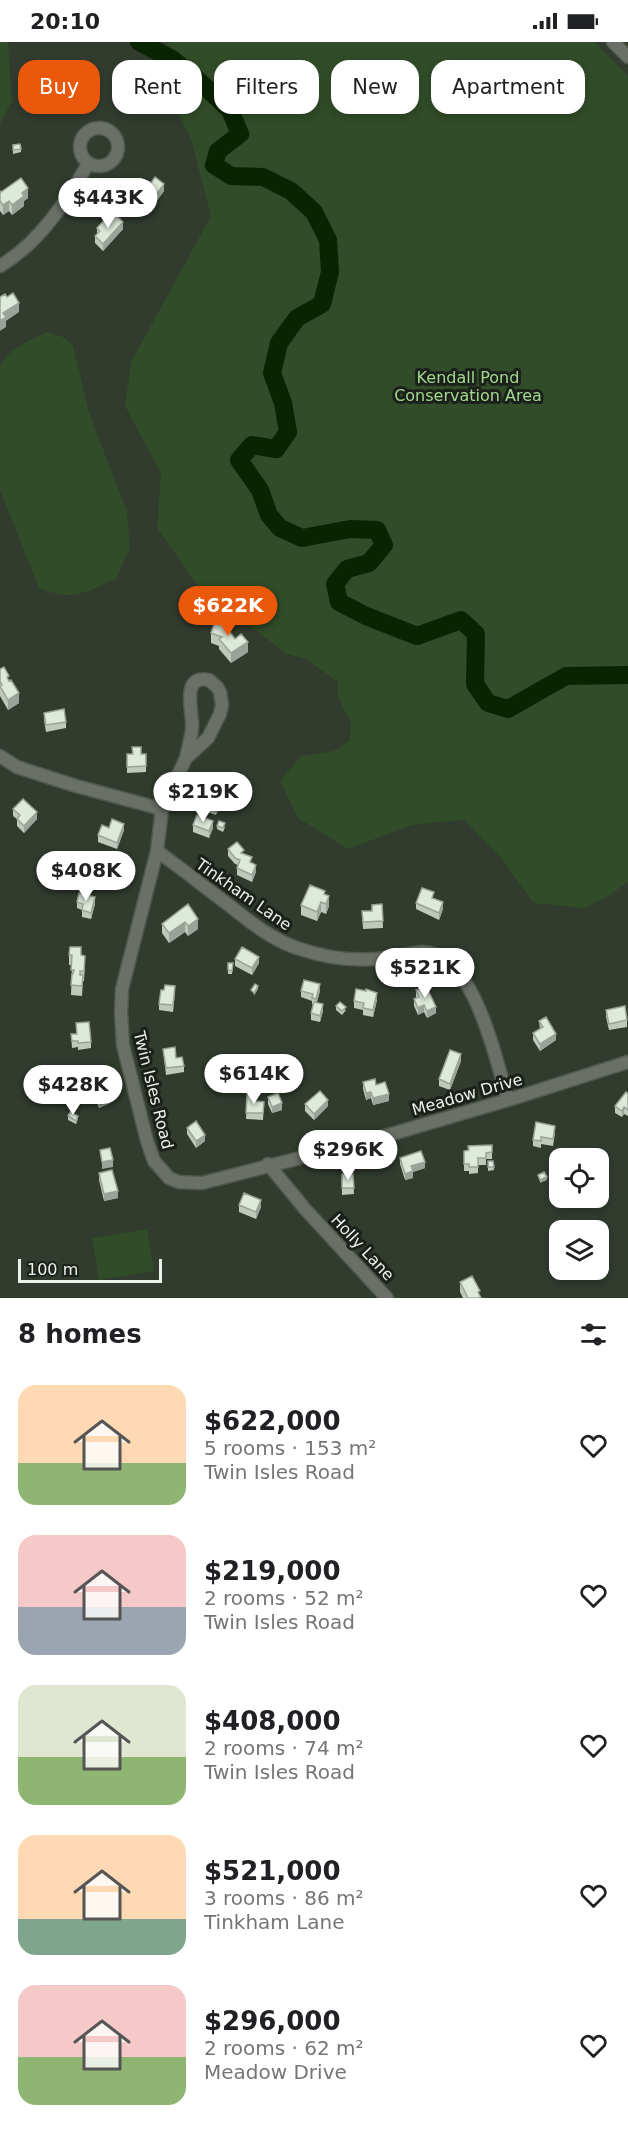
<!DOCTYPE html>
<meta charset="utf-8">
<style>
:root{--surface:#fff;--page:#f2f2f2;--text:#202124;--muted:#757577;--accent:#ea580c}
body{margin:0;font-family:"DejaVu Sans",sans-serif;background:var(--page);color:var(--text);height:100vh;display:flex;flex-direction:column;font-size:22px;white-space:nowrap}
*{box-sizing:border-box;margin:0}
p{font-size:20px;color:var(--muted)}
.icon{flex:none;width:33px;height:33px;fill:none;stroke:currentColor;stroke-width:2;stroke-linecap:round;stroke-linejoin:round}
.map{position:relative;height:1256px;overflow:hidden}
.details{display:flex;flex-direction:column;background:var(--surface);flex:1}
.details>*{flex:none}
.top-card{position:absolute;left:18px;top:18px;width:592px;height:54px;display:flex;gap:12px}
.controls{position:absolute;left:549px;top:1106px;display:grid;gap:12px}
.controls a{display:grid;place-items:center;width:60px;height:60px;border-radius:12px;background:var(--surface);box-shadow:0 3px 9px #0003;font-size:30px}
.scale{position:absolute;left:18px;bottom:15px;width:144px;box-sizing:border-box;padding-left:6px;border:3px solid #ecf2ea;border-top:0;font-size:16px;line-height:21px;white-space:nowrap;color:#ecf2ea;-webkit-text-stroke:4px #1c201a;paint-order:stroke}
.price{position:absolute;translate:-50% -51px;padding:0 14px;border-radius:21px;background:#fff;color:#222;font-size:20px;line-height:39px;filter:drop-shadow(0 2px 3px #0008)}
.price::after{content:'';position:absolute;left:50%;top:36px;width:18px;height:14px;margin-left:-9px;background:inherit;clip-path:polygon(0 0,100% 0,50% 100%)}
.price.on{background:var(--accent);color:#fff}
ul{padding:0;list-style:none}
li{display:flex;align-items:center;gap:18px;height:150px;padding:0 18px}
li span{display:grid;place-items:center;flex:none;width:168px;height:120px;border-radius:18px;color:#555}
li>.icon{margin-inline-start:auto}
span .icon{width:72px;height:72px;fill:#fffc;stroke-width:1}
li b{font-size:26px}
h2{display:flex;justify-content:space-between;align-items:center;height:72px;padding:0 18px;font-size:26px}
.chip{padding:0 21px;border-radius:18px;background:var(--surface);box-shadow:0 3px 9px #0003;font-size:21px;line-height:54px}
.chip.on{background:var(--accent);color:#fff}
.status{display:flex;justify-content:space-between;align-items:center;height:42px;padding:0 30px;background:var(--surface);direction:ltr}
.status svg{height:16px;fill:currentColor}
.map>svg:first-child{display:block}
.green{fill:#314c28}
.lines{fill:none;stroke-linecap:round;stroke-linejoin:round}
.river{stroke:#092400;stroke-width:18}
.minor-casing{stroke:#4f584c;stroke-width:15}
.minor{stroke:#6a6f68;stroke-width:12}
.wall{fill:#bec8bb}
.shaded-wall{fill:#9ba398}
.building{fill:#dde9d9;stroke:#9ba398;stroke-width:1.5}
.labels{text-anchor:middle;stroke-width:6;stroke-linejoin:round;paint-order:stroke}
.park-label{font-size:16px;fill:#a1da8e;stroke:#1c201a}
.street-label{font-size:16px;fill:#ecf2ea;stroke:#1c201a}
</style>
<div class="status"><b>20:10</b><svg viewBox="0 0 49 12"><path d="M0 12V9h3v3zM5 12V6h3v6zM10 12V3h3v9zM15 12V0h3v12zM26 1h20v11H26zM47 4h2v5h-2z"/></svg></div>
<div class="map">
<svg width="628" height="1256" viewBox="0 0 628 1256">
<rect width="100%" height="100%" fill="#313b2e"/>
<path class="green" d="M0 0H8L12 59 0 82Z
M164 0H595L628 34V840L604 857 584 866 533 861 502 817 464 778 412 783 348 807 298 776 280 739 301 714 334 709 349 699 351 681 337 653 338 640 306 617 287 612 256 589 211 563 157 486 161 432 125 364 131 320 211 174 191 97 157 32 171 5Z
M47 290 63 295 73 303 89 371 127 469 130 506 116 537C84 551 73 560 39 546L0 448V324C9 306 30 298 47 290Z
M147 1187 154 1229 99 1238 92 1196Z"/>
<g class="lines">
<path class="river" d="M139 0 172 17 199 39 230 68 240 92 218 109 214 123 231 134 263 135 291 149 314 170 328 198 330 230 322 262 297 276 279 301 272 331 283 361 288 390 276 407 252 403 239 418 260 448 269 473 280 486 302 496 350 487 377 488 384 503 369 521 347 527 335 542 339 560 366 574 417 594 461 578 476 592 475 642 488 661 508 667 566 634 628 633"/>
<defs>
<path id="minor" d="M613 0 628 15
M80 105a19 19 0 1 1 38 0a19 19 0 1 1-38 0Z
M0 224C39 201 66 160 88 122
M0 714 17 725 76 744 162 767
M186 716C188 706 191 697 192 687 194 672 179 632 209 638L217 645 220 650 222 663 220 672 208 696 186 716 162 767 157 809 122 947 121 970 123 1003 147 1099 154 1119 169 1136 179 1140 202 1141 378 1096 508 1058 628 1020
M157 809C182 827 206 846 230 864 251 881 274 899 300 907 327 916 356 920 385 916 397 915 409 911 421 910 474 908 496 1019 508 1058
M268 1122 305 1167 387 1256"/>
</defs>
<use href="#minor" class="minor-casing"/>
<use href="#minor" class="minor"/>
</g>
<path class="wall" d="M57 34 89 43 83 44V49L69 53 68 49 60 51 57 40Z
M13 103 21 107V110L13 112Z
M0 149 1 150 28 156 24 159V164L12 173 9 169 3 173 0 169Z
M164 149 146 173 137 166V159L138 158V151Z
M111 179 123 187 103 209 95 201V194L97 192V186Z
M211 591H230L248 610 231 621 219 607V604L211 601Z
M0 627 9 639 19 661 8 668 0 654Z
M44 671 66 680V686L46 690 44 678Z
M127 712H146V730L127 731Z
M214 761 220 764 216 773 207 770V766Z
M13 767 37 777 24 791 17 784V777L13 774Z
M193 783 213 786 209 796 193 790Z
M217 784 225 785 223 790 217 787Z
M109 786 124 788 117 807 98 800V793Z
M228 807 244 812 252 821 256 830 252 840 237 833V826L238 823 235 822 228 814Z
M325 853 329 864 326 872 321 870 317 879 301 873V863Z
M434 857 443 867 439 878 416 867V861Z
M77 860 95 862 91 877 82 875V868L77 866Z
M188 862 198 887 188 894 185 890 169 901 162 891V882Z
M382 862 383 886 363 887 362 869H372Z
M69 913H81L85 923 84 939H83L82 954 71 953 72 923H69Z
M235 917 259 921 252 933 235 924Z
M228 921H233L232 932H228Z
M164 948 175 951 173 970 159 968V962Z
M416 948 436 971 427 976 424 970 418 973 414 964V957L416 956Z
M301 949H320L317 960 323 969 320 980 311 978V971L313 963 312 962V959L301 955Z
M377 958 373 975 363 973V968L354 966V959Z
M336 964 346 968 342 973 336 968Z
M606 968 627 978V985L609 988 606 975Z
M539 979 556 998 540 1009 533 998V991L540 987Z
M76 981 91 1000V1006L78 1008V1005L72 1006 71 992H76Z
M163 1007 176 1016 184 1024V1030L166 1033Z
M461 1019 450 1048 439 1044V1037Z
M363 1040 376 1043 389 1059 373 1063 371 1056 366 1058 363 1047Z
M93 1044 110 1061 99 1066 93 1050Z
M247 1052 255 1059 264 1060 263 1078 246 1077Z
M628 1052V1074L624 1072 622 1075 615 1071V1064Z
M268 1055 282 1068 272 1071 268 1062Z
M305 1062 328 1064 314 1078 305 1069Z
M68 1074 78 1077 76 1082 68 1078Z
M187 1086 205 1099 196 1106 187 1092Z
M555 1091 553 1104 541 1102V1106L533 1104V1098Z
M492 1103V1117H486V1123H478V1131L469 1132V1129H464V1109Z
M400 1116 425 1126 413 1130V1136L405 1138 400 1122Z
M488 1119H493L494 1128 488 1129Z
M99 1131 118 1156 104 1159 99 1138Z
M342 1132H353L354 1152 342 1153Z
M239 1163 261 1165 256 1177 239 1170Z
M460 1240 480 1254 481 1256H463L460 1250Z"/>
<path class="shaded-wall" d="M89 36V43L83 44V49L69 53V46L82 38Z
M68 42V49L60 51V44Z
M164 142V149L146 173V166Z
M28 146V156L24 159V164L12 173V163L22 151Z
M9 159V169L3 173V163Z
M123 180V187L103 209V202Z
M19 261V270L6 279V285L0 289V279L3 271Z
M248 600V610L231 621V611Z
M19 651V661L8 668V658Z
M37 770V777L24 791V784Z
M213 779V786L209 796V789Z
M124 782V788L117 807V801Z
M256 823V830L252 840V833Z
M329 854V864L326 872V862Z
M95 855V862L91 877V871Z
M321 860V870L317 879V870Z
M443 860V867L439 878V871Z
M198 877V887L188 894V884Z
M185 880V890L169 901V891Z
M259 915V921L252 933V926Z
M320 942V949L316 963V957Z
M258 944V947L254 954V951Z
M377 951V958L373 975V968Z
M323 962V969L320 980V974Z
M424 963V970L418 973V966Z
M436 965V971L427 976V969Z
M556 992V998L540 1009V1002Z
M461 1012V1019L450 1048V1042Z
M371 1050V1056L366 1058V1051Z
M389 1052V1059L373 1063V1056Z
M110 1054V1061L99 1066V1059Z
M328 1058V1064L314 1078V1072Z
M282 1061V1068L272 1071V1065Z
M624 1065V1072L622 1075V1069Z
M205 1093V1099L196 1106V1099Z
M113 1118V1125L102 1127V1120Z
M425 1120V1126L413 1130V1136L405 1138V1132L411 1124Z
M547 1135V1138L540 1141V1138Z
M118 1149V1156L104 1159V1152Z
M261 1158V1165L256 1177V1170Z"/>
<path class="building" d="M86 26 89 36 82 38 83 42 69 46 68 42 60 44 57 34Z
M20 102 21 107 13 108V103Z
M155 135 164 142 146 166 137 159 142 154 138 151 147 139 151 141Z
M21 136 28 146 22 151 24 154 12 163 9 159 3 163 0 159V149L1 150Z
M116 173 123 180 103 202 95 194 100 189 97 186 107 175 111 179Z
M13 251 19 261 3 271 6 275 0 279V255L5 252 7 255Z
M215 579 230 585 229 589 235 597 241 592 248 600 231 611 219 597 222 595 211 591Z
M4 625 9 634 7 635 9 639 11 638 19 651 8 658 0 644 2 643 0 639V627Z
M64 667 66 680 46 683 44 671Z
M132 705H141V712H146V724L127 725V712H133Z
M23 757 37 770 24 784 17 777 20 773 13 767Z
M215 759 220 761 216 770 207 766 210 760 214 761Z
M197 773 213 779 209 789 193 783Z
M112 777 124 782 117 801 98 793 102 783 109 786Z
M219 779 225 781 223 786 217 784Z
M237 800 244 808 241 811 252 815 250 820 256 823 252 833 237 826 240 818 235 816 228 807Z
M310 843 325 849 324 852 329 854 326 862 321 860 317 870 301 863Z
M422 846 434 850 432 856 443 860 439 871 416 861Z
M79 851 95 855 91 871 82 868 83 862 77 860Z
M188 862 198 877 188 884 185 880 169 891 162 882Z
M382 862 383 879 363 880 362 869H372V863Z
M70 905H81V913L85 914 84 929H80V933H83L82 944 71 943 72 932H73L74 928H71L72 913H69Z
M242 905 259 915 252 926 235 917Z
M228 921H233L232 929 228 928Z
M304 938 320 942 316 957 312 956 313 952 301 949Z
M255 942 258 944 254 951 251 948Z
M165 943 175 944 173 963 159 962 161 948H164Z
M426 944 436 965 427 969 424 963 418 966 414 957 419 955 416 948Z
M356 947 366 949V947L377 951 373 968 363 966 364 961 354 959Z
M314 960 323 962 320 974 311 971Z
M340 960 346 965 342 969 336 964Z
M625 964 627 978 609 982 606 968Z
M546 975 556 992 540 1002 533 991 543 985 539 979Z
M89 980 91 1000 78 1001V999H72L71 992H77L76 981Z
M175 1005 176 1016 182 1015 184 1024 166 1026 163 1007Z
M450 1008 461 1012 450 1042 439 1037Z
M375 1037 376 1043 385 1040 389 1052 373 1056 371 1050 366 1051 363 1040Z
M104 1039 110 1054 99 1059 93 1044Z
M320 1049 328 1058 314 1072 305 1062Z
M626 1050 628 1052V1068L624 1065 622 1069 615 1064Z
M278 1051 282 1061 272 1065 268 1055Z
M247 1052H255V1059L264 1060 263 1071H246Z
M70 1070 78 1074 76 1079 68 1074Z
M196 1079 205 1093 196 1099 187 1086Z
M536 1080 555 1084 553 1097 541 1095V1099L533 1098Z
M492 1103V1110L486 1111V1116H478V1125H469V1122H464V1109L469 1108 468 1104Z
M110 1106 113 1118 102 1120 100 1108Z
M421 1109 425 1120 411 1124 413 1129 405 1132 400 1116Z
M488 1119H493L494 1125H488Z
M112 1128 118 1149 104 1152 99 1131Z
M544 1130 547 1135 540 1138 538 1133Z
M342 1132H353L354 1146H342Z
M244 1151 261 1158 256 1170 239 1163Z
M472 1234 480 1249 478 1250 481 1256H468L460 1240Z"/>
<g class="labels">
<g class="park-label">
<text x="468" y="341">Kendall Pond<tspan x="468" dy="18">Conservation Area</tspan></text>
</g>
<g class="street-label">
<text transform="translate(244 852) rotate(35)" y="6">Tinkham Lane</text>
<text transform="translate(154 1048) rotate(76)" y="6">Twin Isles Road</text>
<text transform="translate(467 1052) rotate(-16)" y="6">Meadow Drive</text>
<text transform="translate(363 1205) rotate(47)" y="6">Holly Lane</text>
</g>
</g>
</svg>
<div class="controls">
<a><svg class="icon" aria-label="locate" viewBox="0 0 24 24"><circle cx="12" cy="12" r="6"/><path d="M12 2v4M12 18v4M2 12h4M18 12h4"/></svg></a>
<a><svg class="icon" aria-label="layers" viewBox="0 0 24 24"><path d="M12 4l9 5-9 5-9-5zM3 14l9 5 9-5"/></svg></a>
</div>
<div class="scale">100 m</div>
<b class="price" style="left:108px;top:187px">$443K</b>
<b class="price on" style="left:228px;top:595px">$622K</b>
<b class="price" style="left:203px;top:781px">$219K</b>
<b class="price" style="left:86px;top:860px">$408K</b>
<b class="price" style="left:425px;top:957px">$521K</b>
<b class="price" style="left:254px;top:1063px">$614K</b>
<b class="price" style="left:73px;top:1074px">$428K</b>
<b class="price" style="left:348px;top:1139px">$296K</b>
<div class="top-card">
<a class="chip on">Buy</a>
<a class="chip">Rent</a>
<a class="chip">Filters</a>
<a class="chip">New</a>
<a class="chip">Apartment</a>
</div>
</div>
<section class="details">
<h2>8 homes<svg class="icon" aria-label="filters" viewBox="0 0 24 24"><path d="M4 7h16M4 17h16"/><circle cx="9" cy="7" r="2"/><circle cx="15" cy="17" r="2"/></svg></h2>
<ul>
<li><span style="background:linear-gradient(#ffd9b3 65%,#8fb573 0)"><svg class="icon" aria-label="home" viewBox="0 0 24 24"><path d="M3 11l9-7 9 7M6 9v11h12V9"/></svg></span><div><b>$622,000</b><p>5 rooms · 153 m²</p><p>Twin Isles Road</p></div><svg class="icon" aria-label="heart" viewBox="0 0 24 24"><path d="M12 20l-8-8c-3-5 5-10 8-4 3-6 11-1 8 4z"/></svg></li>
<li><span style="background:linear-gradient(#f6c9c9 60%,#9aa5b1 0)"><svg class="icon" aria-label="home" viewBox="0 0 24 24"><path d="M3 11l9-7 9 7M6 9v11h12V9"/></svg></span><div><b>$219,000</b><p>2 rooms · 52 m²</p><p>Twin Isles Road</p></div><svg class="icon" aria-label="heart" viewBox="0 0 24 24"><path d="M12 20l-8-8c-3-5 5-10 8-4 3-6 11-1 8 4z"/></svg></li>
<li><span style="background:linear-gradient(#dfe7d0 60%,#8fb573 0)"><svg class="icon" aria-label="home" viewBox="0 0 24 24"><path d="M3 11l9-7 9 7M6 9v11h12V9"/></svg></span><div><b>$408,000</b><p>2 rooms · 74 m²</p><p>Twin Isles Road</p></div><svg class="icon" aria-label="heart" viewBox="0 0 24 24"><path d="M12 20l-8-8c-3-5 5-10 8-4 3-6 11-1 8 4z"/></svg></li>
<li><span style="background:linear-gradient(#ffd9b3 70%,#7fa58c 0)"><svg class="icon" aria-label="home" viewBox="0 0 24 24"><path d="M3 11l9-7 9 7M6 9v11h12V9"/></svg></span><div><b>$521,000</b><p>3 rooms · 86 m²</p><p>Tinkham Lane</p></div><svg class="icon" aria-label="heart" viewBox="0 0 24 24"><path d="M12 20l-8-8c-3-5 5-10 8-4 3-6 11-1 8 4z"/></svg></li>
<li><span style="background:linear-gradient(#f6c9c9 60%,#8fb573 0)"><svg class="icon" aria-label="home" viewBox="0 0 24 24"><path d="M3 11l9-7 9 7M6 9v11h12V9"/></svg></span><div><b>$296,000</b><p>2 rooms · 62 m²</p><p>Meadow Drive</p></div><svg class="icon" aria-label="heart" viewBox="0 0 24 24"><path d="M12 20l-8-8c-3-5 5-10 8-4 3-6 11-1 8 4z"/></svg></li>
</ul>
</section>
